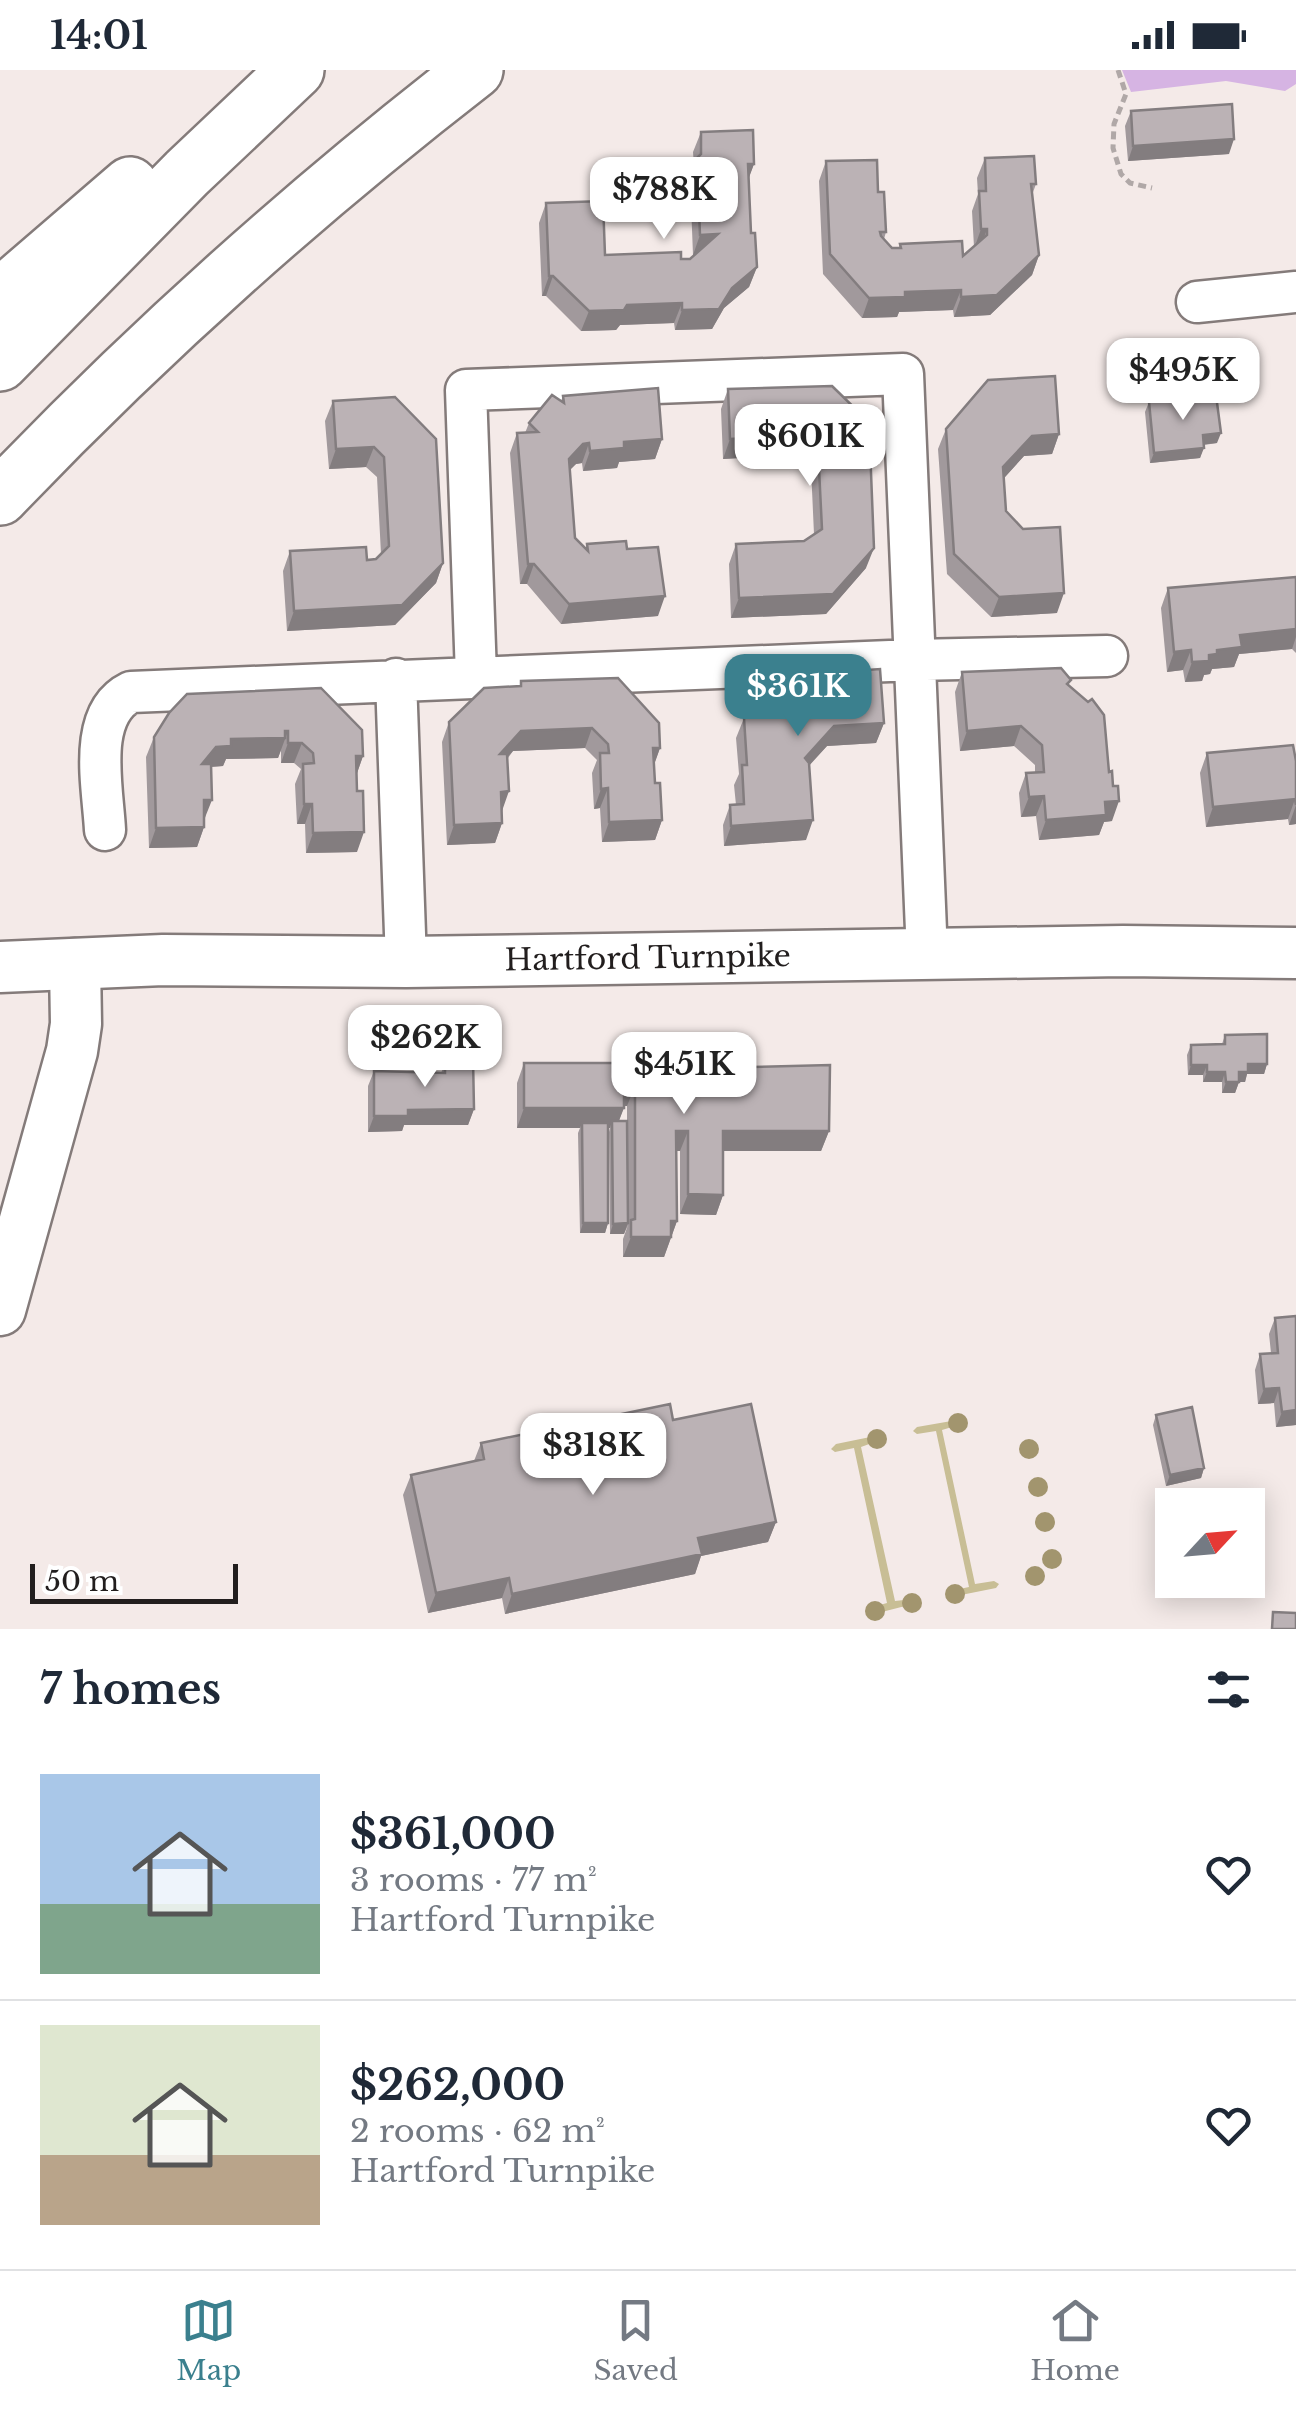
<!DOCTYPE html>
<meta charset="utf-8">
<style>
:root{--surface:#fff;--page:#f2f2f3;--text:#1f2937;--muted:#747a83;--line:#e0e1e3;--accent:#3b808e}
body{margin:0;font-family:"Libre Baskerville",serif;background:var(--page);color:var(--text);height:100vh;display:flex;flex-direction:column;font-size:38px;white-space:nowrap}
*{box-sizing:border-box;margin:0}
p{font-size:32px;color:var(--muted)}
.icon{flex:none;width:55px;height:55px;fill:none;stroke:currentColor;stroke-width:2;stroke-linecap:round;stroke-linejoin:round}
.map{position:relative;height:1559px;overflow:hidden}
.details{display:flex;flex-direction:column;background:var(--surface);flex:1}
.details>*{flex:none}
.needle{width:65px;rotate:64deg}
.buttons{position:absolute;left:1155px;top:1418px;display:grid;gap:20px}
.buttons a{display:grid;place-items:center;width:110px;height:110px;border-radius:0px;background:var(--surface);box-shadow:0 5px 25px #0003;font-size:50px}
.scale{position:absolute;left:30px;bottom:25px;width:208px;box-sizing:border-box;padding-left:10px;border:5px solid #221e1e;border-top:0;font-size:28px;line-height:35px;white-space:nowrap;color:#221e1e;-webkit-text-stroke:8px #fff;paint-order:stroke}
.price{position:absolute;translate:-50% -85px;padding:0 22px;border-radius:20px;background:#fff;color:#222;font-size:32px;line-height:65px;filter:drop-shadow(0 2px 5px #0008)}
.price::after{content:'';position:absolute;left:50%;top:60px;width:30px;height:22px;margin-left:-15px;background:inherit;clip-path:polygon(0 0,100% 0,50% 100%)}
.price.current{background:var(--accent);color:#fff}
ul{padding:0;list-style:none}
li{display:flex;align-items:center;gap:30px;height:250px;padding:0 40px}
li+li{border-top:2px solid var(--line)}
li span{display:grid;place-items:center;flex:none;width:280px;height:200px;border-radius:0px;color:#555}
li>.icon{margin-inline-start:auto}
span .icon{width:120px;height:120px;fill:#fffc;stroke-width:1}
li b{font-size:42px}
h2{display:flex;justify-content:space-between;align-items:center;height:120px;padding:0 40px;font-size:42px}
.status{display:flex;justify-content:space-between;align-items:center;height:70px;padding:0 50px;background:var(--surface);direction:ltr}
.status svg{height:28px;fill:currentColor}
.tab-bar{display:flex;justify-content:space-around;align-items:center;height:140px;border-top:2px solid var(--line);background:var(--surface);font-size:28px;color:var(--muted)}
.tab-bar a{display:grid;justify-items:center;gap:5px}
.tab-bar .current{color:var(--accent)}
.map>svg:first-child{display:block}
.green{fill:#c8be95}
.water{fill:#d6b4e3}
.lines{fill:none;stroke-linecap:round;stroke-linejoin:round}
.minor-casing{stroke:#847b7a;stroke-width:45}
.major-casing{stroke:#847b7a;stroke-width:55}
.highway-casing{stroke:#847b7a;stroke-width:60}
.path{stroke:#b0a8a7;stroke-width:5;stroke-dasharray:8 5;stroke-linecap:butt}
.minor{stroke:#fff;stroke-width:40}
.major{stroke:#fff;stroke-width:50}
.highway{stroke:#fff;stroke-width:55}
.tree{fill:#a2956e}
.wall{fill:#a1999c;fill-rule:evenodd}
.shaded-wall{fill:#837d7f}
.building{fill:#bbb2b5;stroke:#837d7f;stroke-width:2.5}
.labels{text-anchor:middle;stroke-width:8;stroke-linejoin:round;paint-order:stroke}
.street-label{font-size:30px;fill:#221e1e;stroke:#fff}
</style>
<div class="status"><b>14:01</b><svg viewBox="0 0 49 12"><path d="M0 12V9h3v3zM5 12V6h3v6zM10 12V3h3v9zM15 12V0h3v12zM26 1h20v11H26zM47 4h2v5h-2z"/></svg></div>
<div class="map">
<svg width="1296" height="1559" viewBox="0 0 1296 1559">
<rect width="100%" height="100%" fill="#f4eae8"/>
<path class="green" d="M963 1349 962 1354 942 1360 975 1514 994 1511 999 1514 996 1518 951 1527 948 1525 950 1521 969 1517 936 1361 917 1364 913 1361 917 1357Z
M880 1365 883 1369 861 1377 895 1531 913 1529 917 1533 870 1545 866 1542 869 1538 887 1533 854 1378 835 1382 831 1379 836 1374Z"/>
<path class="water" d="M1122 0H1296V14L1285 21 1226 11 1131 22Z"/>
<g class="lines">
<defs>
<path id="minor" d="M1197 232 1296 222
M476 606 466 320 903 304 927 885
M396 609 406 892
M105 760C103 718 86 644 131 622L914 590 1107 586"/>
<g id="major">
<path id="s1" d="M0 897 163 890 406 892 1123 881 1296 883"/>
<path d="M0 1240 72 981 76 954 75 894"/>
</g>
<path id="highway" d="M0 227 130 115
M0 293 187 103 296 0
M0 427C148 272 306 131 475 0"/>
</defs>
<use href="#minor" class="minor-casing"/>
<use href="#major" class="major-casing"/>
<use href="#highway" class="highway-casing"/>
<path class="path" d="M1118 0 1126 24 1114 54 1113 78 1121 104 1130 113 1152 118"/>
<use href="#minor" class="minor"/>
<use href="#major" class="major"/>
<use href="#highway" class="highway"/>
</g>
<g class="tree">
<circle cx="958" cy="1353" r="10"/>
<circle cx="877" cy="1369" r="10"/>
<circle cx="1029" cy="1379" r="10"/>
<circle cx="1038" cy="1417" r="10"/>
<circle cx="1045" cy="1452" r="10"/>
<circle cx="1052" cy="1489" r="10"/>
<circle cx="1035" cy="1506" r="10"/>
<circle cx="955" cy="1524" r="10"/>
<circle cx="912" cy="1533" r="10"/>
<circle cx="875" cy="1541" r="10"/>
</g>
<path class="wall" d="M1131 41 1229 84 1128 91 1125 56Z
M701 62 754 94 748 109 751 163 757 197 749 217 724 238 712 259 675 260 674 253 620 255 616 260 581 261 546 226H542L539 153 546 133 605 185 690 189 695 185H693L690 108 694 96 693 82Z
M985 88 1036 114 1032 125 1039 185 1032 205 990 245 954 247 953 240 899 242 897 247 862 248 823 204 819 111 826 91 878 122 886 162 884 169 892 178H899L900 174 963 186 974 177 972 141 978 124 977 108Z
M832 316 866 498 826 544 731 548 729 494 736 474 804 471 814 464 811 398 796 385 793 393 756 395V387L723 389 721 339 728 319Z
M563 326 662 369 655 389 619 392 617 398 583 401 582 393 576 394 569 400 575 468 586 479 587 474 627 479 658 546 561 554 527 514H520L510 383 517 363H525L529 353 561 331Z
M395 327 443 493 436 513 395 555 287 561 283 501 290 481 367 490 376 489 381 484 377 407 366 397 329 399 325 351 333 331Z
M1149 332 1217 373 1204 375 1200 388 1150 393 1145 342Z
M946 359 1059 364 1052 384 1024 386 1004 408 1006 441 1057 543 991 547 947 504 938 379Z
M1296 507V583L1292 579 1239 584 1234 597 1212 599 1210 604 1204 605 1202 611 1185 612 1183 600 1167 602 1161 538 1168 518Z
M962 602 1069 615 1112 751 1104 752 1099 765 1039 770 1036 746 1021 747 1019 723 1026 703 1035 702V695L1014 676 960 681 955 622Z
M521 611 660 678 654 694 655 713 662 750 655 770 602 772 600 738 594 739 592 703 597 690 585 678 513 681 508 688 502 741V753L495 773 447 775 442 672 449 652 520 616Z
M187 624 363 686 357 703V782L306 783 305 754H297L295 714 301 699 294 693H281V680L278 688 226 689 223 696 211 697 204 757 197 777 149 778 146 687 154 667Z
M744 648 884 653 876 673 827 676 809 695 806 770 724 776 723 755 730 735H736L734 715 739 704 736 668Z
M1207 683 1296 691V754L1289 755 1288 749 1206 757 1200 703Z
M1225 965 1267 994 1264 1004H1247L1245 1012H1239L1235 1023H1222V1012H1203V1005H1188L1187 985 1191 975 1222 974Z
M630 982 680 1002H748L750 997 829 1061 821 1081H723V1125L716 1145 680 1144V1081H676L677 1151 664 1187H623V1169L628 1155 624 1164H610L609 1062 610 1058H608V1153L605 1163H580L578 1063 580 1058H517V1013L524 993H626ZM624 1036H627V1081L619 1051Z
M450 988 474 1039 468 1055H404L402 1061 368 1062V1016L374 1001 441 1003 445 994H447Z
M1275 1248 1296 1355 1276 1357 1274 1333 1258 1334 1255 1300 1260 1284 1271 1283 1269 1264Z
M1156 1345 1204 1398 1201 1408 1166 1416 1153 1355Z
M673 1350 776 1452 768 1472 701 1486 695 1504 505 1544 502 1528 428 1543 403 1425 411 1405 474 1391 481 1373Z"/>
<path class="shaded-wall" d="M1234 69 1229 84 1128 91 1133 76Z
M748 94H754L747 113Z
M981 159H987L980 179H974Z
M718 164 711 184 693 185 700 165Z
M1039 185 1032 205 990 245 954 247 961 227Z
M757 197 749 217 724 238 712 259 675 260 682 240Z
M549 206H553L546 226H542Z
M961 220 953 240 899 242 897 247 862 248 869 228 905 222Z
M682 233 674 253 620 255 616 260 581 261 589 241 627 235Z
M1221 363 1217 373 1199 375 1203 365Z
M1059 364 1052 384 1024 386 996 417 1003 397 1032 366Z
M764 367 756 387 723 389 730 369Z
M662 369 655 389 619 392 617 398 583 401 590 381 624 372Z
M589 373 582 393 576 394 561 409 569 389 583 374Z
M800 373 793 393 756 395 764 375Z
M374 377 366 397 329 399 336 379Z
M1204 378 1200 388 1150 393 1154 383Z
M874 478 866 498 826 544 731 548 739 528Z
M443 493 436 513 395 555 287 561 294 541Z
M528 494H534L527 514H520Z
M1064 523 1057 543 991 547 999 527Z
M665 526 658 546 561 554 569 534Z
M1296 559V567L1292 579 1239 584 1234 597 1212 599 1210 604 1204 605 1202 611 1185 612 1192 592 1209 585 1240 565Z
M1191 580 1183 600 1167 602 1174 582Z
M884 653 876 673 827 676 798 708 805 688 834 656Z
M1021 656 1014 676 960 681 967 661Z
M592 658 585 678 513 681 492 704 500 684 521 661Z
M288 661 278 688 226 689 223 696 208 697 202 694 216 677 231 669Z
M288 673H302L294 693H281Z
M653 678H660L653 698Z
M356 686H363L356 706Z
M608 718 600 738 594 739 601 719Z
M509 721 502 741 501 722Z
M1044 726 1036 746 1021 747 1029 727Z
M1295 729 1288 749 1206 757 1213 737Z
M204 730H212L204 750Z
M1119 731 1112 751 1104 752 1099 765 1039 770 1046 750 1105 732Z
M304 734H312L305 754H297Z
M1296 735V754L1289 755Z
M662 750 655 770 602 772 609 752Z
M813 750 806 770 724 776 731 756Z
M502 753 495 773 447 775 454 755Z
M204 757 197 777 149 778 156 758Z
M364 762 357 782 306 783 313 763Z
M1248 994H1267L1264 1004H1247L1245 1012H1235L1239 1002Z
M1191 995H1207L1203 1005H1188Z
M1207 1002H1225L1222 1012H1203Z
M1226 1012H1239L1235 1023H1222Z
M624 1016H635L627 1036H616Z
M524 1038H624L616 1058 612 1051 610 1058H582V1053L580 1058H517Z
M474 1039 468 1055H404L402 1061 368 1062 374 1046 408 1040Z
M676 1061H688L680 1081H669Z
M723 1061H829L821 1081H716Z
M688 1124 723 1125 716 1145 680 1144Z
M671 1151H677L664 1187H623L631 1167Z
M583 1153H608L605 1163H580Z
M628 1153 624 1164H610L613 1154Z
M1279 1318 1274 1333 1258 1334 1264 1319Z
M1296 1340V1355L1276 1357 1282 1342Z
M1204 1398 1201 1408 1166 1416 1170 1405Z
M776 1452 768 1472 701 1486 695 1504 505 1544 512 1524 698 1468Z
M509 1508 502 1528 428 1543 436 1523Z"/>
<path class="building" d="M1232 34 1234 69 1133 76 1131 41Z
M753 60 754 94H748L751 163H755L757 197 732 218 719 239 682 240V233L627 235 624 240 589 241 553 206H549L546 133 603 131 605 185 681 182V189H690L718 164 700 165 697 88 701 84V62Z
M1034 86 1036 114H1031L1039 185 997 225 961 227V220L905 222V227L869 228 830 184 826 91 877 90 878 122H884L886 162H880L881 166 892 178H901L900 174 962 171 963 186 987 165V159H981L979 121H986L985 88Z
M1055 306 1059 364 1032 366 1003 397 1006 441 1023 459 1060 457 1064 523 999 527 954 484 946 359 988 310Z
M832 316 869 352 874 478 833 524 739 528 736 474 804 471 822 459 818 378 800 361V373L764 375V367L730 369 728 319Z
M658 318 662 369 624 372V378L590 381 589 373 583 374 569 389 575 468 588 481 587 474 626 471 627 479 658 477 665 526 569 534 534 494H528L517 363 538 362 529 353 552 325 564 333 563 326Z
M1216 325 1221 363 1203 365 1204 378 1154 383 1149 332Z
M395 327 436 369 443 493 402 535 294 541 290 481 366 477 367 490 376 489 389 476 384 387 374 377 336 379 333 331Z
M1296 507V559L1240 565 1242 577 1217 580V584L1209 585V591L1192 592 1191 580 1174 582 1168 518Z
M1061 598 1071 610 1067 614 1088 632 1092 629 1104 645 1109 702 1112 701 1113 716H1118L1119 731 1105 732 1106 745 1046 750 1044 726 1029 727 1026 703 1044 702 1042 675 1021 656 967 661 962 602Z
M880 599 884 653 834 656 805 688 809 693 813 750 731 756 730 735 744 734 742 695H747L744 648 783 606Z
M618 608 659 653 660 678H653L655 713H660L662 750 609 752 608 718 601 719 600 683H609L608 674 592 658 521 661 500 684H507L509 721 501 722 502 753 454 755 449 652 484 618 521 616V611Z
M321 618 362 660 363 686H356L357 721H363L364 762 313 763 312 734H304L303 694 314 693 313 683 302 673H288V661H285V668L231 669V676L216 677 202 694H211L212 730H204V757L156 758 154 667 169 643 187 624Z
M1293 675 1296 691V735L1295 729 1213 737 1207 683Z
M1267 964V994H1248V1002H1239V1012H1226L1225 1002H1207V995H1191V975L1225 974V965Z
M630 982H680V1002H750V997L830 995 829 1061H723V1125L688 1124V1061H676L677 1151H671V1167H631V1150L635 1149V1016H624V1038H524V993H630Z
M450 988H473L474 1039 408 1040V1046H374V1001L445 1003V994H450Z
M612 1051H627L628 1153 613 1154Z
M582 1053H608V1153H583Z
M1296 1246V1340L1282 1342 1279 1318 1264 1319 1260 1284 1278 1283 1275 1248Z
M670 1334 673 1350 751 1334 776 1452 698 1468 702 1484 512 1524 509 1508 436 1523 411 1405 484 1389 481 1373Z
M1192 1337 1204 1398 1170 1405 1156 1345Z
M1273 1542 1296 1543V1559H1272Z"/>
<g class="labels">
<g class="street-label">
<text dy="10" stroke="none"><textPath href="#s1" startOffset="648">Hartford Turnpike</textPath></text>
</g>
</g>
</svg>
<div class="buttons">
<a><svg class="needle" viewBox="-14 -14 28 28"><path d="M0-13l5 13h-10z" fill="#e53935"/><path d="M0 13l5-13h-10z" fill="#747a83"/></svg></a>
</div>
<div class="scale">50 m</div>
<b class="price" style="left:664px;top:172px">$788K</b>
<b class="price" style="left:1183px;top:353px">$495K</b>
<b class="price" style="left:810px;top:419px">$601K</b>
<b class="price current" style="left:798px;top:669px">$361K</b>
<b class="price" style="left:425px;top:1020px">$262K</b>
<b class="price" style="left:684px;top:1047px">$451K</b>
<b class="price" style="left:593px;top:1428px">$318K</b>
</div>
<section class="details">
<h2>7 homes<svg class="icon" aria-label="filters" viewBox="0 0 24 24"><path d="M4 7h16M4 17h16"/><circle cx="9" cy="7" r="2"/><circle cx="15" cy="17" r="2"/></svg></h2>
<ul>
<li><span style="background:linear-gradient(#a9c7e8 65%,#7fa58c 0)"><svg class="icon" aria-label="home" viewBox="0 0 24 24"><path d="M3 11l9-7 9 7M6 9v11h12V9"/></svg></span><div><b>$361,000</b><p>3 rooms · 77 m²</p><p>Hartford Turnpike</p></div><svg class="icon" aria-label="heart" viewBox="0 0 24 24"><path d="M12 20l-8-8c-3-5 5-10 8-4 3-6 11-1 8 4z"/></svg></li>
<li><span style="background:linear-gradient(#dfe7d0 65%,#b9a48a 0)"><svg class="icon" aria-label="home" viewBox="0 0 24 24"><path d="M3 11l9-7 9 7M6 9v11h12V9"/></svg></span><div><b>$262,000</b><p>2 rooms · 62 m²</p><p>Hartford Turnpike</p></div><svg class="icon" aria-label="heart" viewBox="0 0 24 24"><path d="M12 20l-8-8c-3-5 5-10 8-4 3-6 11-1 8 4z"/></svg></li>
</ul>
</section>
<nav class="tab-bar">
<a class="current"><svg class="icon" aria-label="map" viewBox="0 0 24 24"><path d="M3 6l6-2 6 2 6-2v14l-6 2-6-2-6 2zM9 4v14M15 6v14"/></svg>Map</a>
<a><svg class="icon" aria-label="saved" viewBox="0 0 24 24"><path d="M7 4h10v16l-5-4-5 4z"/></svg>Saved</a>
<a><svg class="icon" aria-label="home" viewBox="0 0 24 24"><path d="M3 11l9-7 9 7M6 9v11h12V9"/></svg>Home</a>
</nav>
